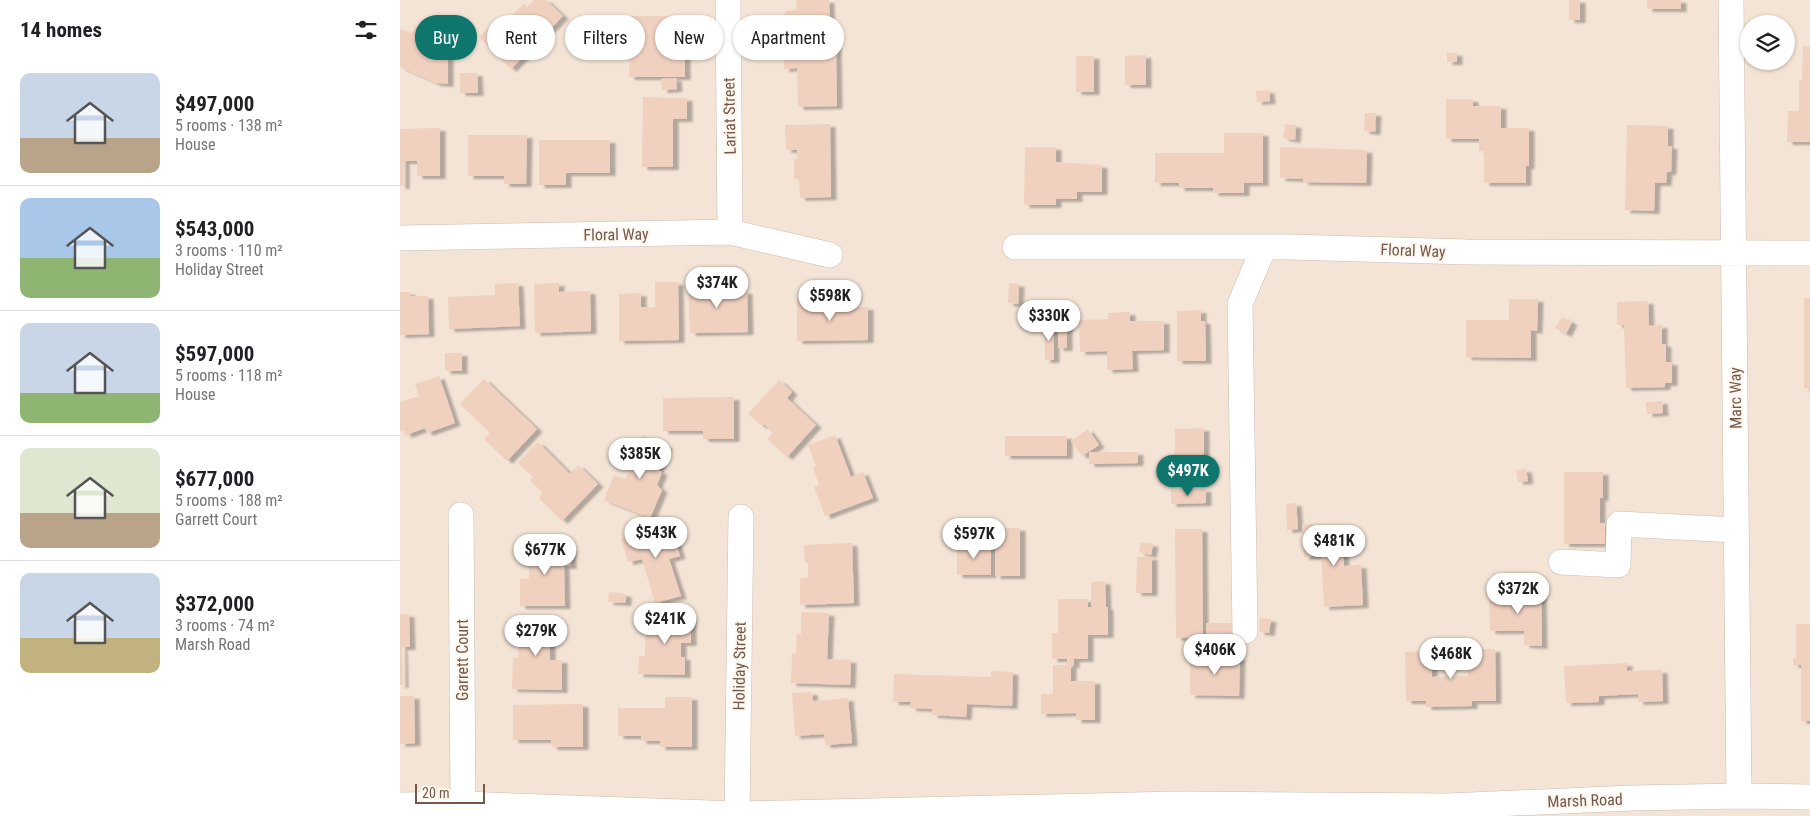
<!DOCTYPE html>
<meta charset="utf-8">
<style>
:root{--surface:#fff;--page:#f6f6f6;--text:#202124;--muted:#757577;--line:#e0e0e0;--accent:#0f766e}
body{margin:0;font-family:"Roboto Condensed",sans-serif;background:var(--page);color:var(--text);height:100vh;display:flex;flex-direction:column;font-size:19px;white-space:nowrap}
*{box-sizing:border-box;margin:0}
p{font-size:16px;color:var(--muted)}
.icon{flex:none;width:28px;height:28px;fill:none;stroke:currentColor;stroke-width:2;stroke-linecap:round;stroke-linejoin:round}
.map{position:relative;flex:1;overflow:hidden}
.details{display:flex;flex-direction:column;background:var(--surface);width:400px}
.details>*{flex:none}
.banner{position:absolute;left:15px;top:15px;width:475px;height:45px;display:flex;gap:10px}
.controls{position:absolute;left:1340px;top:15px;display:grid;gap:10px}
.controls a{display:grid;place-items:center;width:55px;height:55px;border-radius:50%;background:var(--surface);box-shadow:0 1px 4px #0004;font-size:25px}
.scale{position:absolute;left:15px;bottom:12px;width:70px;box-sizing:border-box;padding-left:5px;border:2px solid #74584c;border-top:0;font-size:14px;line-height:18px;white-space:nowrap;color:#74584c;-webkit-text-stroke:4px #fef7ed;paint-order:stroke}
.price{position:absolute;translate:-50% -42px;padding:0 11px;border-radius:18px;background:#fff;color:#222;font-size:16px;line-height:32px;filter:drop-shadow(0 1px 2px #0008)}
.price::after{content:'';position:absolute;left:50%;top:30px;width:15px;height:11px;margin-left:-8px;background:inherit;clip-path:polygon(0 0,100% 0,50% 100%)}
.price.selected{background:var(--accent);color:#fff}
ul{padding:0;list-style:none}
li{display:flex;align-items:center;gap:15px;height:125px;padding:0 20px}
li+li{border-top:1px solid var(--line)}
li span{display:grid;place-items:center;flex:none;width:140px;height:100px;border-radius:10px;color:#555}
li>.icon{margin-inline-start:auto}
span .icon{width:60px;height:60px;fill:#fffc;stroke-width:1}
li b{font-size:21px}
h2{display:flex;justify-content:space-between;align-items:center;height:60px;padding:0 20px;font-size:21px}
.pill{padding:0 18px;border-radius:22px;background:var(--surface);box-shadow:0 1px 4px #0004;font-size:18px;line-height:45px}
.pill.selected{background:var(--accent);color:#fff}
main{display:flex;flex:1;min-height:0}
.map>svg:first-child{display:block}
.residential{fill:#f3e4d5;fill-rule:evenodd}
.building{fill:#f0d0bf;filter:url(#shadow)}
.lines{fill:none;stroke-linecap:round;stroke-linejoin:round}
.minor-casing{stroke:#cfbcb0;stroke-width:26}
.minor{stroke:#fff;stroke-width:25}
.labels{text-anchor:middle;stroke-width:4;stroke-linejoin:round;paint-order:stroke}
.street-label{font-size:16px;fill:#74584c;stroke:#fef7ed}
</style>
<main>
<section class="details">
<h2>14 homes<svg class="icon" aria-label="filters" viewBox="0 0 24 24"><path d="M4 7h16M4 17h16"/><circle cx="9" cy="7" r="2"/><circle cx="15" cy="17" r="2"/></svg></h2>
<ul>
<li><span style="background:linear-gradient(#c9d6e8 65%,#b9a48a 0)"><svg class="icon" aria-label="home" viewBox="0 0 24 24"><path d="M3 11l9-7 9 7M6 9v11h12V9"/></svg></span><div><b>$497,000</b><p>5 rooms · 138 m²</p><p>House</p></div></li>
<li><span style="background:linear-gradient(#a9c7e8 60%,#8fb573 0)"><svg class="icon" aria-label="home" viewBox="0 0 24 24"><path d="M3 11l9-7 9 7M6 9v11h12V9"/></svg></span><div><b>$543,000</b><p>3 rooms · 110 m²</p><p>Holiday Street</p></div></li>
<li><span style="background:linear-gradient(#c9d6e8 70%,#8fb573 0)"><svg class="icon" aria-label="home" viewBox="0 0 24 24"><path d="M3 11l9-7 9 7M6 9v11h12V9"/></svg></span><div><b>$597,000</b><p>5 rooms · 118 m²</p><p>House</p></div></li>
<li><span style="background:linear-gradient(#dfe7d0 65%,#b9a48a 0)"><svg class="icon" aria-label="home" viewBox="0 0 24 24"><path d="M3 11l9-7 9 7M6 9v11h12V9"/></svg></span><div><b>$677,000</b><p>5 rooms · 188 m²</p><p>Garrett Court</p></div></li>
<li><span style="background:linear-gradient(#c9d6e8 65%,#c2b280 0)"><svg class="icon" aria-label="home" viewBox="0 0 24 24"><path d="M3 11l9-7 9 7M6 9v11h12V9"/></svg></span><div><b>$372,000</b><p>3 rooms · 74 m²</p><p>Marsh Road</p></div></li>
</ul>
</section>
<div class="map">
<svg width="1410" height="816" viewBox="0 0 1410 816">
<defs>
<filter id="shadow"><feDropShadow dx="5.5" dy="3" stdDeviation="1" flood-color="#0004"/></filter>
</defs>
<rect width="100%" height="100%" fill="#fcf2e6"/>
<path class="residential" d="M0 0H1410V816H0ZM1349 24H1386V61H1349Z"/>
<path class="building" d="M134 0H146L163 16 111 69 79 37 97 19 104 27 111 20 109 18 124 4 127 7Z
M396 0H429L430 32 385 34V11L397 10Z
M1169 0H1180V20H1169Z
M1247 0H1281V9H1247Z
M230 16H274V39H261V51H285V77H229Z
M16 26 38 35 32 48 48 55V84L36 83 0 67V29L12 34Z
M436 44 437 106 398 107 397 68 384 69V46Z
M1403 46 1410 47V142H1387L1388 111H1399V80H1402Z
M1047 53H1057V62H1047Z
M746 55V85H725V56Z
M676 56H694V92H676Z
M60 73H77L78 93H60Z
M276 78 277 89 262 90 261 79Z
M869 90 870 101 857 102 856 91Z
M243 97 287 98V119H273V167H242Z
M1046 99H1073V106H1101V128H1129V166H1126V183H1084V151H1079V139H1046Z
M965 113H976L975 132 964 131Z
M430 124 431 197 400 198 399 179H394V159H397V150H386L385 125Z
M885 124 896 125 895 140 883 138Z
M1227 125 1268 126V146H1272L1271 172H1267L1266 183H1255L1254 211 1225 210Z
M40 128V176H17V161H4V186H0V129Z
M824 133H863V183H844V193H813V188H779V183H755V153H824Z
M68 135H127L126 184H104V176H68Z
M139 140H210V173H166V185H139Z
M625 147H656V162L702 165V192H677V199H656V205H624Z
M880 147 967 150 966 183 903 182V179L880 178Z
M313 281V290L347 291 348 332 290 333 288 282Z
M255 282H278L279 340 219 341V294L241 293V307H255Z
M118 283 120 326 49 329 48 297 95 295V284Z
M159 283V292L190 291 191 331 135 333 134 284Z
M609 283 619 284 618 304 608 303Z
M0 292H10V296H28L29 334 0 335Z
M424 297V307H468V340L397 341V298Z
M1404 298H1410V388H1404Z
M1109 299H1138L1137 331 1131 330V358L1066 357V320H1109Z
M1248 301 1249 326 1262 325V344H1266V362H1272V383H1265V387L1226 388 1224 325H1217V302Z
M801 310V321H805L806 361H777V311Z
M730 312V321H764V350L732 351 733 369 707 370V351L680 352 679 320 708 319V313Z
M1162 317 1172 322 1166 334 1155 328Z
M645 323H654V360H645Z
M658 326H667V348H658Z
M45 353H62V371H45Z
M39 376 55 423 27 433 25 428 6 435 4 430 0 432V402L19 396 15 384Z
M84 379 137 429 107 461 84 439 90 433 60 404Z
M379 380 392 392 387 398 416 425 387 457 367 439 373 433 364 424 362 426 348 414Z
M334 397V439H303V431H263V398Z
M1262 401 1263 413 1247 414 1246 402Z
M804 428V456L775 457V429Z
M688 429 699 445 682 456 671 441Z
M435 435 451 477 463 472 473 498 425 516 414 487 419 485 413 467 416 466 408 445Z
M243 436 267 446 258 470 262 472 257 485 262 490 250 518 204 500 214 475 225 480Z
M605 436H667V456H605Z
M138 442 170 474 178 465 198 484 162 521 139 498 143 493 130 480 133 477 118 463Z
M689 452H738V463L689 464Z
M1126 469 1128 481 1118 482 1116 470Z
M1164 472H1203V498H1200V523H1205V544H1164Z
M806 489V503L771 504V490Z
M896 503 898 529 887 530 886 504Z
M270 523 280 556 269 559 281 596 255 603 242 559 228 562 221 538Z
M913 524 914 530 942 529 944 566 961 565 963 605 924 607 921 555 904 557 902 525Z
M595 528H620V576H595Z
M775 529H802L803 637 776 638Z
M741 542 753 544 751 555 739 552Z
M452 543 454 603 400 605V578L408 577V563H405L404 545Z
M557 544H591V575H557Z
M124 547H171V566H164L165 606H120V579L129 578V566H124Z
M737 557H752V593H736Z
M705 581 706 607H708V635H688V659H674V665H671V681H695V720H676V713L641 714V694H653V665H667V659H652V633H658V599H688V607H691V582Z
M1124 591 1141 592 1142 646 1124 645V631H1090L1089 599H1095L1094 595 1124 594Z
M209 592 226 594V603L208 602Z
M401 612 429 613 427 659 451 660 450 685 391 683 392 653H396L397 634H401Z
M0 614H9L10 647H2L3 685H0Z
M121 615H150V660H162V690L112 689 113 658H118V639H121Z
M246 615 291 616V643H281V657H285V675L238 674 239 656H245Z
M860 618 871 619 869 633 859 632Z
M806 623H833V644H806Z
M1396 624H1410V721H1401V665H1393V658H1396Z
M1067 649H1095L1096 701H1072V706L1026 707V701H1006L1005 652 1032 651V677L1068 676Z
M790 656 840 657 839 696 790 695Z
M1227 663V671L1262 670 1263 701 1238 702V694L1199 696V702L1166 703 1164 666Z
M591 671 613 672 612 706 567 704 566 717 532 715V709L510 708 511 702H493L494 674 591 677Z
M412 692 413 701 448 698 452 743 425 745 424 734 395 736 392 693Z
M0 696H14L15 743 0 744Z
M265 697H292V747H260V741H241V736H218V708H265Z
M183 704V747H152L151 740H113V705Z"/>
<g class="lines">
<defs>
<path id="minor" d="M328 0 330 232
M1331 0 1339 796
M0 238 330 232 430 255
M615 247H890L1067 252 1410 253
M61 515 63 804
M1161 562 1218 565 1219 524 1336 530
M845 631 840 304 864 247
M0 805 63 804 337 814 776 804 1048 806 1232 798 1339 796 1410 797
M337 816 341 517"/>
</defs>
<use href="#minor" class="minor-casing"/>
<use href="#minor" class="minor"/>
</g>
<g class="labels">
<g class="street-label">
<text transform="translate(329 116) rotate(-91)" y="6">Lariat Street</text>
<text transform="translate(216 234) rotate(-1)" y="6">Floral Way</text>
<text transform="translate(1013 250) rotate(2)" y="6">Floral Way</text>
<text transform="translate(1335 398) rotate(-91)" y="6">Marc Way</text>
<text transform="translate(62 660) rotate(-90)" y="6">Garrett Court</text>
<text transform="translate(339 666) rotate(-89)" y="6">Holiday Street</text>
<text transform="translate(1185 800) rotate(-2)" y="6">Marsh Road</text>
</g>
</g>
</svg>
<div class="controls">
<a><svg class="icon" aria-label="layers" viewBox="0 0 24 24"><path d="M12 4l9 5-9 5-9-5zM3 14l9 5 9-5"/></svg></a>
</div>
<div class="scale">20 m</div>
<b class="price" style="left:317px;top:309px">$374K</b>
<b class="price" style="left:430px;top:322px">$598K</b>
<b class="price" style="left:649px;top:342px">$330K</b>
<b class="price" style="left:240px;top:480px">$385K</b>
<b class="price selected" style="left:788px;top:497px">$497K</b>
<b class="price" style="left:256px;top:559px">$543K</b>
<b class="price" style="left:574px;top:560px">$597K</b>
<b class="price" style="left:934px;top:567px">$481K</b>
<b class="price" style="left:145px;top:576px">$677K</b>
<b class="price" style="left:1118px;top:615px">$372K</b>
<b class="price" style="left:265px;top:645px">$241K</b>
<b class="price" style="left:136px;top:657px">$279K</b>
<b class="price" style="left:815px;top:676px">$406K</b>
<b class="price" style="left:1051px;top:680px">$468K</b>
<div class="banner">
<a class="pill selected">Buy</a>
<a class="pill">Rent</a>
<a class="pill">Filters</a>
<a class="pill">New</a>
<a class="pill">Apartment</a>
</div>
</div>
</main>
